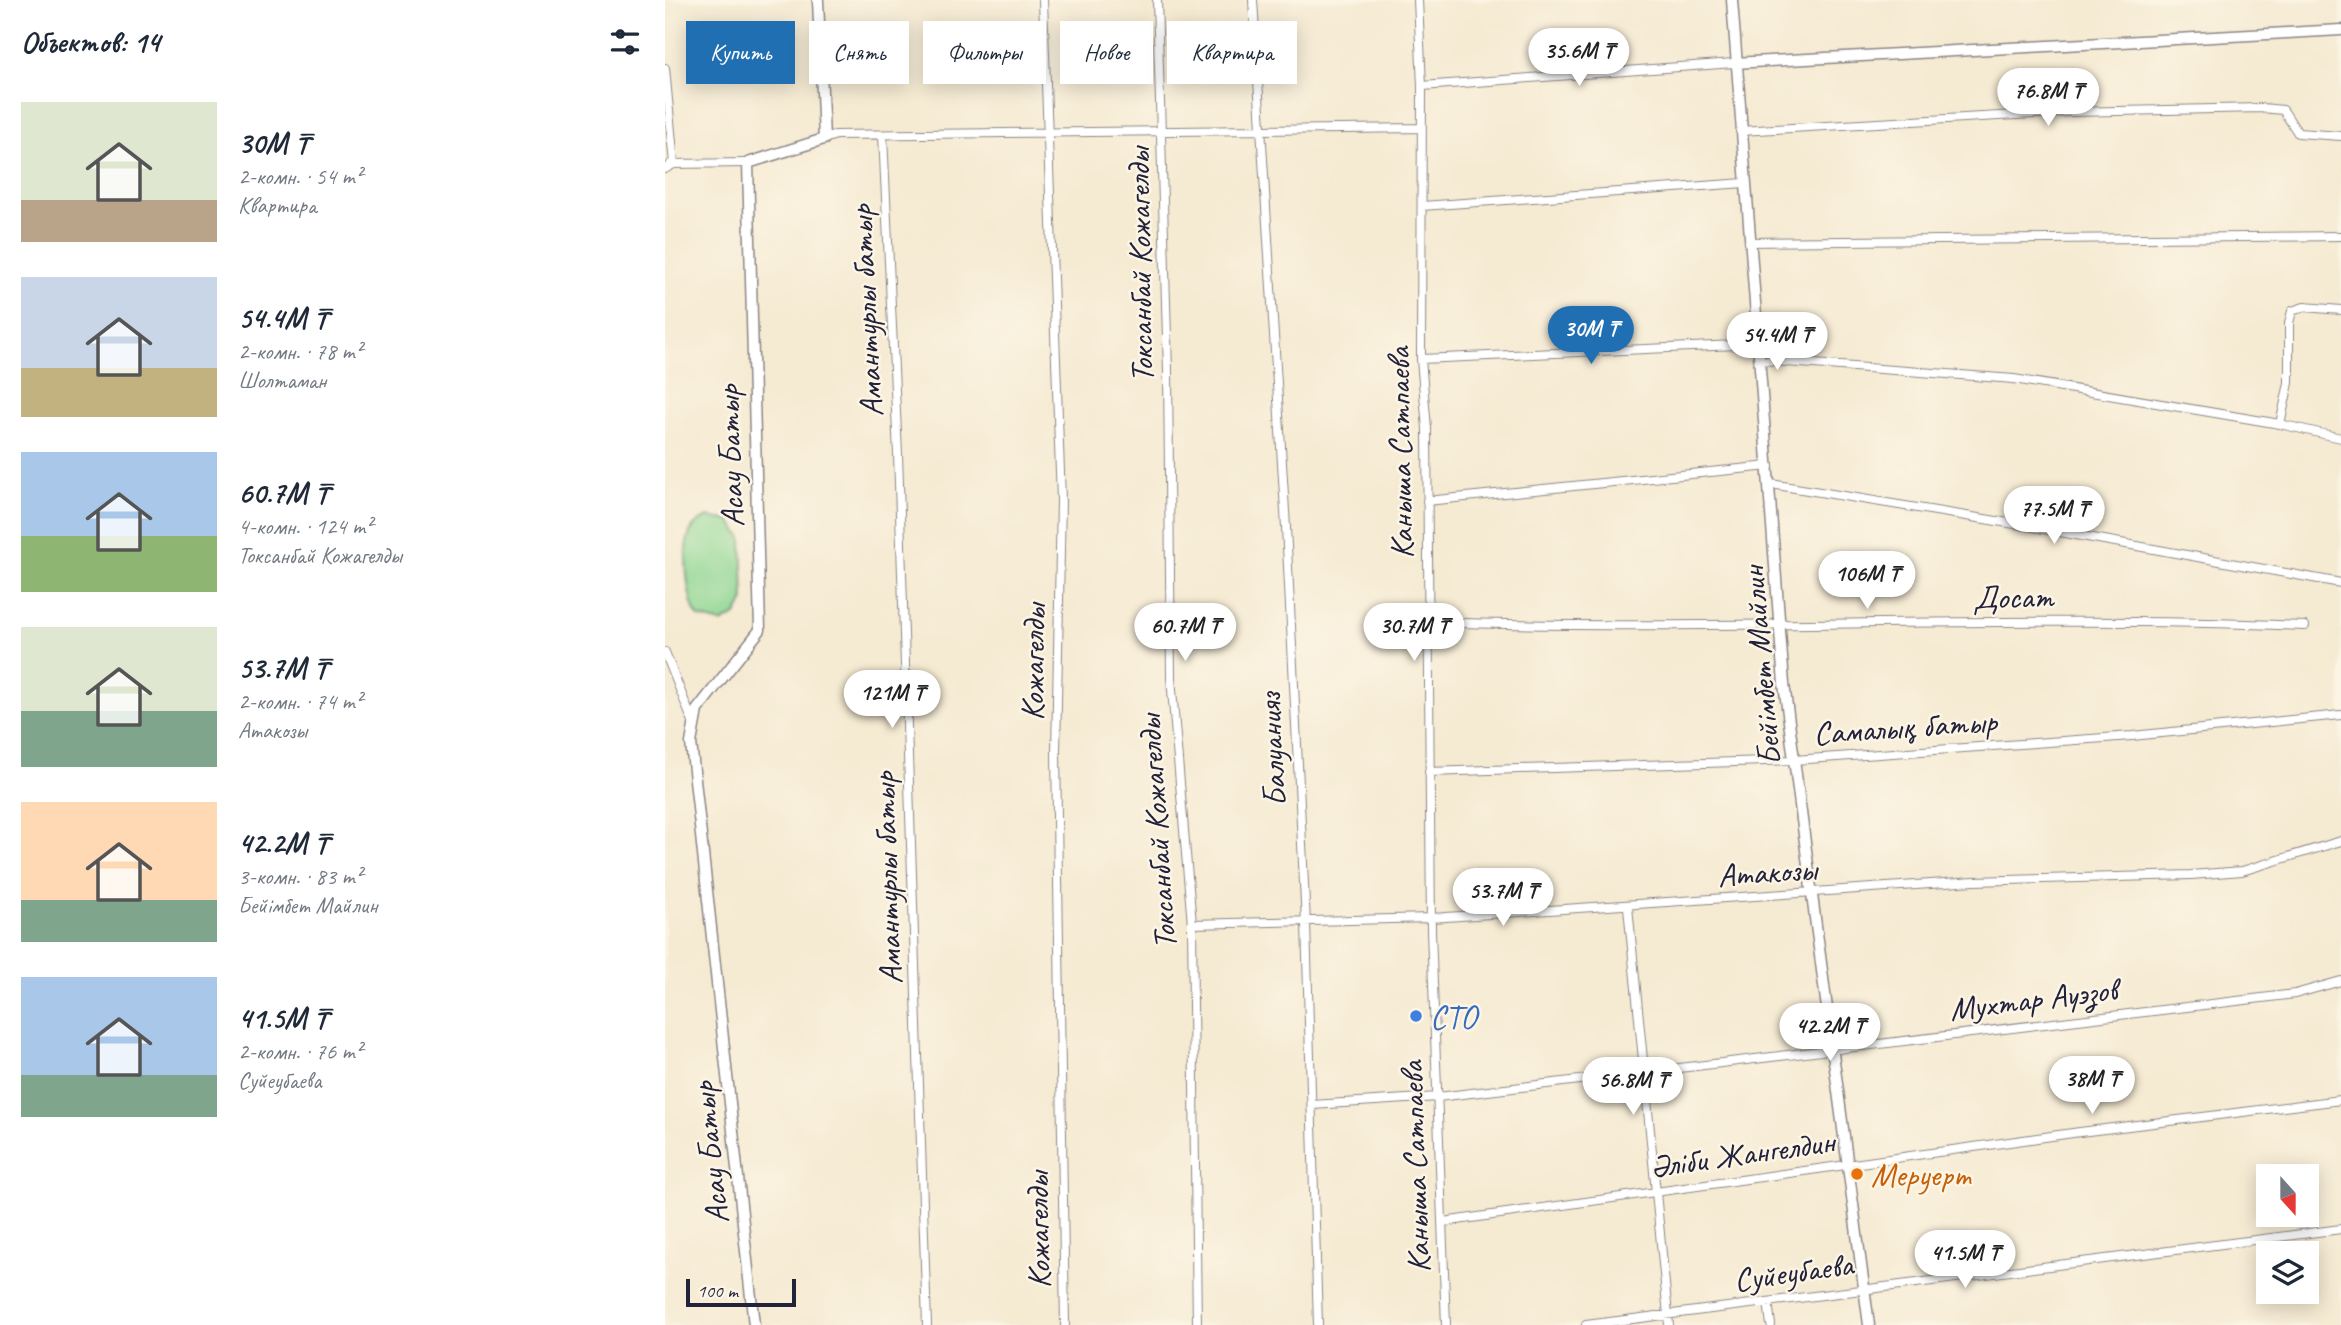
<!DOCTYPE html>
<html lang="ru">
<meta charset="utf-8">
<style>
:root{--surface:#fff;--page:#f6f6f7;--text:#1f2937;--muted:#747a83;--accent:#1f6fb2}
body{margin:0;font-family:Caveat,sans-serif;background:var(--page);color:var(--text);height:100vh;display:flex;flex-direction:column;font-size:26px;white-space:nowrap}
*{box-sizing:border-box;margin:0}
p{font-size:23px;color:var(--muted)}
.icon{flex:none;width:38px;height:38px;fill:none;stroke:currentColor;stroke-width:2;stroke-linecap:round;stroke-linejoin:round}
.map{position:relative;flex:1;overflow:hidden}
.sheet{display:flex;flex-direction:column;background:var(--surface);width:665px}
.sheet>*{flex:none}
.hud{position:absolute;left:21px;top:21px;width:665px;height:63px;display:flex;gap:14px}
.needle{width:46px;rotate:159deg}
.controls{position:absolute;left:1591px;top:1164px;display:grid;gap:14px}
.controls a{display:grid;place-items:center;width:63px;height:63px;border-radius:0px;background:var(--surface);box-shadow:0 4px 18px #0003;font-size:35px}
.scale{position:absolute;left:21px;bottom:18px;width:110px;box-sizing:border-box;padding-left:7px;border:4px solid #22223b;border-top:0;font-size:19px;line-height:24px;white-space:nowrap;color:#22223b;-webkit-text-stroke:5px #fcf5e5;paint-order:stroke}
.price{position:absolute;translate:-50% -60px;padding:0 16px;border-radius:24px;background:#fff;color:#222;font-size:23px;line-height:46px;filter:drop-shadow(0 2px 4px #0008)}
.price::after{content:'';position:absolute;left:50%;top:42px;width:21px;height:16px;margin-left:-10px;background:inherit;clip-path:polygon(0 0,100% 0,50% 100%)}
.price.on{background:var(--accent);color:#fff}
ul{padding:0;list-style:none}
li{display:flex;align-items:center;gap:21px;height:175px;padding:0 21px}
li span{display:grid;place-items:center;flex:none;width:196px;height:140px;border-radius:0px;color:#555}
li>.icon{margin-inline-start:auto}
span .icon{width:84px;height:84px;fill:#fffc;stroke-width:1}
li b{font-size:30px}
h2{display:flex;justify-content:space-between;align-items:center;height:84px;padding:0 21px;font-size:30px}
.tag{padding:0 24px;border-radius:0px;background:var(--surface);box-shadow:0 4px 18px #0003;font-size:24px;line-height:63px}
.tag.on{background:var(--accent);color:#fff}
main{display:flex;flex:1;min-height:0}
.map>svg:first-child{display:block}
.green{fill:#8dd692;stroke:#587c66;stroke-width:2}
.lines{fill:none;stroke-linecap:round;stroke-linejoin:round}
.street-casing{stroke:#8c8686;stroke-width:10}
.secondary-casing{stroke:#8c8686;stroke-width:13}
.street{stroke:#fff;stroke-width:8}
.secondary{stroke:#fff;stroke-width:10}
.shop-dot{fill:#3f7fe0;stroke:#fcf5e5;stroke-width:2.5}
.food-dot{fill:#e8710a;stroke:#fcf5e5;stroke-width:2.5}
.labels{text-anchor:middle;stroke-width:5;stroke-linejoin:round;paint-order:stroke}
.street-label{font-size:33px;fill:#22223b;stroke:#fcf5e5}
.shop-label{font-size:33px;fill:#366cbe;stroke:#fcf5e5;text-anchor:start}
.food-label{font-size:33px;fill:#c56008;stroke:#fcf5e5;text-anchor:start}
</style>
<main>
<section class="sheet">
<h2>Объектов: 14<svg class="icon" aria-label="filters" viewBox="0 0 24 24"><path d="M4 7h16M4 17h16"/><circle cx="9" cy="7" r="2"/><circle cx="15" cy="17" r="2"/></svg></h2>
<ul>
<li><span style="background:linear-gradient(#dfe7d0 70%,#b9a48a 0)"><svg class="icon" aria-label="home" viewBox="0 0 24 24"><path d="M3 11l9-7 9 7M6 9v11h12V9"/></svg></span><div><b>30M ₸</b><p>2-комн. · 54 m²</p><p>Квартира</p></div></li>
<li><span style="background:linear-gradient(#c9d6e8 65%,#c2b280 0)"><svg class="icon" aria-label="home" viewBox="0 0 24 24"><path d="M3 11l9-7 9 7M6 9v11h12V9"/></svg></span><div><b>54.4M ₸</b><p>2-комн. · 78 m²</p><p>Шолтаман</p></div></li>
<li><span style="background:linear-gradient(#a9c7e8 60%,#8fb573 0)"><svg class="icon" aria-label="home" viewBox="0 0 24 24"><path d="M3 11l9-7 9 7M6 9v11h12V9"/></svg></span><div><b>60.7M ₸</b><p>4-комн. · 124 m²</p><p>Токсанбай Кожагелды</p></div></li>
<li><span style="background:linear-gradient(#dfe7d0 60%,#7fa58c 0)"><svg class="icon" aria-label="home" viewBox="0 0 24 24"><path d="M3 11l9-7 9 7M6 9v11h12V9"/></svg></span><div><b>53.7M ₸</b><p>2-комн. · 74 m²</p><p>Атакозы</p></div></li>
<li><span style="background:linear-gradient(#ffd9b3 70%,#7fa58c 0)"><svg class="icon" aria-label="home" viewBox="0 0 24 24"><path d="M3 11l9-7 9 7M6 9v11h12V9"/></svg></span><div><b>42.2M ₸</b><p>3-комн. · 83 m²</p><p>Бейімбет Майлин</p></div></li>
<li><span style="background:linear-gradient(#a9c7e8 70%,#7fa58c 0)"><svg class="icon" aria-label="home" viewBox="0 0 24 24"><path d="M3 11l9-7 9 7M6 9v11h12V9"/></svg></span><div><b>41.5M ₸</b><p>2-комн. · 76 m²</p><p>Суйеубаева</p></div></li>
</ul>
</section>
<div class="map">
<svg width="1676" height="1325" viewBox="0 0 1676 1325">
<rect width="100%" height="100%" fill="#fcf5e5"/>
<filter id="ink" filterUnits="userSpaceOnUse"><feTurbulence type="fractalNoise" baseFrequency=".0143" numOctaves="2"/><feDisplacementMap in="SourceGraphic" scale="14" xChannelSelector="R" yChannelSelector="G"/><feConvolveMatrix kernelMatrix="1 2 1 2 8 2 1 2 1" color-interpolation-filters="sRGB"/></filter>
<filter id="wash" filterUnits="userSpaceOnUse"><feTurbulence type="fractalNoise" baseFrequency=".00686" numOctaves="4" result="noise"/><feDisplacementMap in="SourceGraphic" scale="28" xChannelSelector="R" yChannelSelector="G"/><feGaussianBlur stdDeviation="1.57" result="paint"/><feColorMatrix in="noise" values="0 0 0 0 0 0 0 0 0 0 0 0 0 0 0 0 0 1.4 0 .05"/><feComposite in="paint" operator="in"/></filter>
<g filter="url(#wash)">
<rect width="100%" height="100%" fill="#f5ead2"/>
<path class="green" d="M44 517 65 521 77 538 79 600 71 615 56 623 34 617C22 605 18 551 24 535 27 525 35 520 44 517Z"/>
</g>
<g filter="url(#ink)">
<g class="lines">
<defs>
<path id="street" d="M378 0 396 500 391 752 400 1325
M492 0 503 371 506 678 527 924 532 1325
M588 0 621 527 641 923 653 1325
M753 0 757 86 756 359 762 429 766 931 781 1325
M0 68 9 164 0 169
M757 86 1069 63
M1075 131 1405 112 1597 108 1618 110 1633 133 1676 136
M218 135 233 454 262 1325
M159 139 171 135 756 128
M6 164 83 163
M757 206 1080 183
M1084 242 1676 236
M756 359 1094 344
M1095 360 1349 379 1615 424 1676 438
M1615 424 1624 383V323L1627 311 1639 307 1676 310
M1106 484 1362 526 1676 583
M762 501 1104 466
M763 622C1055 632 1348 614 1640 626
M0 652 29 725
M764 772 1129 760 1467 736 1676 715
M963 907 1004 1325
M527 924 766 918 1309 881 1526 875 1577 871 1676 841
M647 1105 773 1097 1630 994 1676 981
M778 1222 1415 1132 1676 1100
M1103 1302 1106 1325
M921 1325 1676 1229"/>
<path id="secondary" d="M1067 0 1119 684 1204 1325
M1069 63 1676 30
M89 1325 26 743 32 710 95 630 83 163 159 139 153 0"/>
</defs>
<use href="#street" class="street-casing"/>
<use href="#secondary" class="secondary-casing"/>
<use href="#street" class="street"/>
<use href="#secondary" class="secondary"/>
</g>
</g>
<circle class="shop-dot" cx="751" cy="1016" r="7"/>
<circle class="food-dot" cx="1192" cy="1174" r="7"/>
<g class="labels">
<g class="street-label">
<text transform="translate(474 265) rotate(-91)" y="12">Токсанбай Кожагелды</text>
<text transform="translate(200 311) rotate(-93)" y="12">Амантурлы батыр</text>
<text transform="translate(734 453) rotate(-91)" y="12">Каныша Сатпаева</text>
<text transform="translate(64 456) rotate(-92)" y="12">Асау Батыр</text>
<text transform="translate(1348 596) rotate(-1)" y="12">Досат</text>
<text transform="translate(367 662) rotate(-89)" y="12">Кожагелды</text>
<text transform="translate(1095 666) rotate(-95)" y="12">Бейімбет Майлин</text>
<text transform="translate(1240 726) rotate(-4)" y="12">Самалық батыр</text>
<text transform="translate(606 750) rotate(-93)" y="12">Балуанияз</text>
<text transform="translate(491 832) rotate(-94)" y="12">Токсанбай Кожагелды</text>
<text transform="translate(1102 871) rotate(-4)" y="12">Атакозы</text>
<text transform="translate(221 878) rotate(-92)" y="12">Амантурлы батыр</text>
<text transform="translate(1368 998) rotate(-7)" y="12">Мухтар Ауэзов</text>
<text transform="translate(44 1153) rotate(-96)" y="12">Асау Батыр</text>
<text transform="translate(1077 1153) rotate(-8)" y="12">Әліби Жангелдин</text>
<text transform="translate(749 1167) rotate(-92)" y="12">Каныша Сатпаева</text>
<text transform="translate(372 1230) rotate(-91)" y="12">Кожагелды</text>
<text transform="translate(1128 1271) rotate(-8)" y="12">Суйеубаева</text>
</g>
<g class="shop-label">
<text x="765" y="1028">CTO</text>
</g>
<g class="food-label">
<text x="1206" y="1186">Меруерт</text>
</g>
</g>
</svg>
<div class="controls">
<a><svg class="needle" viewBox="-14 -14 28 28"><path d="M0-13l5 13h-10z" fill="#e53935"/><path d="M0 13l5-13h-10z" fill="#747a83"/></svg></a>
<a><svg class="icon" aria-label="layers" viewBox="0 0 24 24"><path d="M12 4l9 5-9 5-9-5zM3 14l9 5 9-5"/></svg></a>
</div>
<div class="scale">100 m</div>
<b class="price" style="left:914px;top:88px">35.6M ₸</b>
<b class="price" style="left:1383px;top:128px">76.8M ₸</b>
<b class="price on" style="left:926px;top:366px">30M ₸</b>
<b class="price" style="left:1112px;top:372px">54.4M ₸</b>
<b class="price" style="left:1389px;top:546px">77.5M ₸</b>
<b class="price" style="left:1202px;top:611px">106M ₸</b>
<b class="price" style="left:520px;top:663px">60.7M ₸</b>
<b class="price" style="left:749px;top:663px">30.7M ₸</b>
<b class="price" style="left:227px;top:730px">121M ₸</b>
<b class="price" style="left:838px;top:928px">53.7M ₸</b>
<b class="price" style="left:1165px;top:1063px">42.2M ₸</b>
<b class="price" style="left:1427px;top:1116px">38M ₸</b>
<b class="price" style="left:968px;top:1117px">56.8M ₸</b>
<b class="price" style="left:1300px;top:1290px">41.5M ₸</b>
<div class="hud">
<a class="tag on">Купить</a>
<a class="tag">Снять</a>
<a class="tag">Фильтры</a>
<a class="tag">Новое</a>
<a class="tag">Квартира</a>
</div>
</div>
</main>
